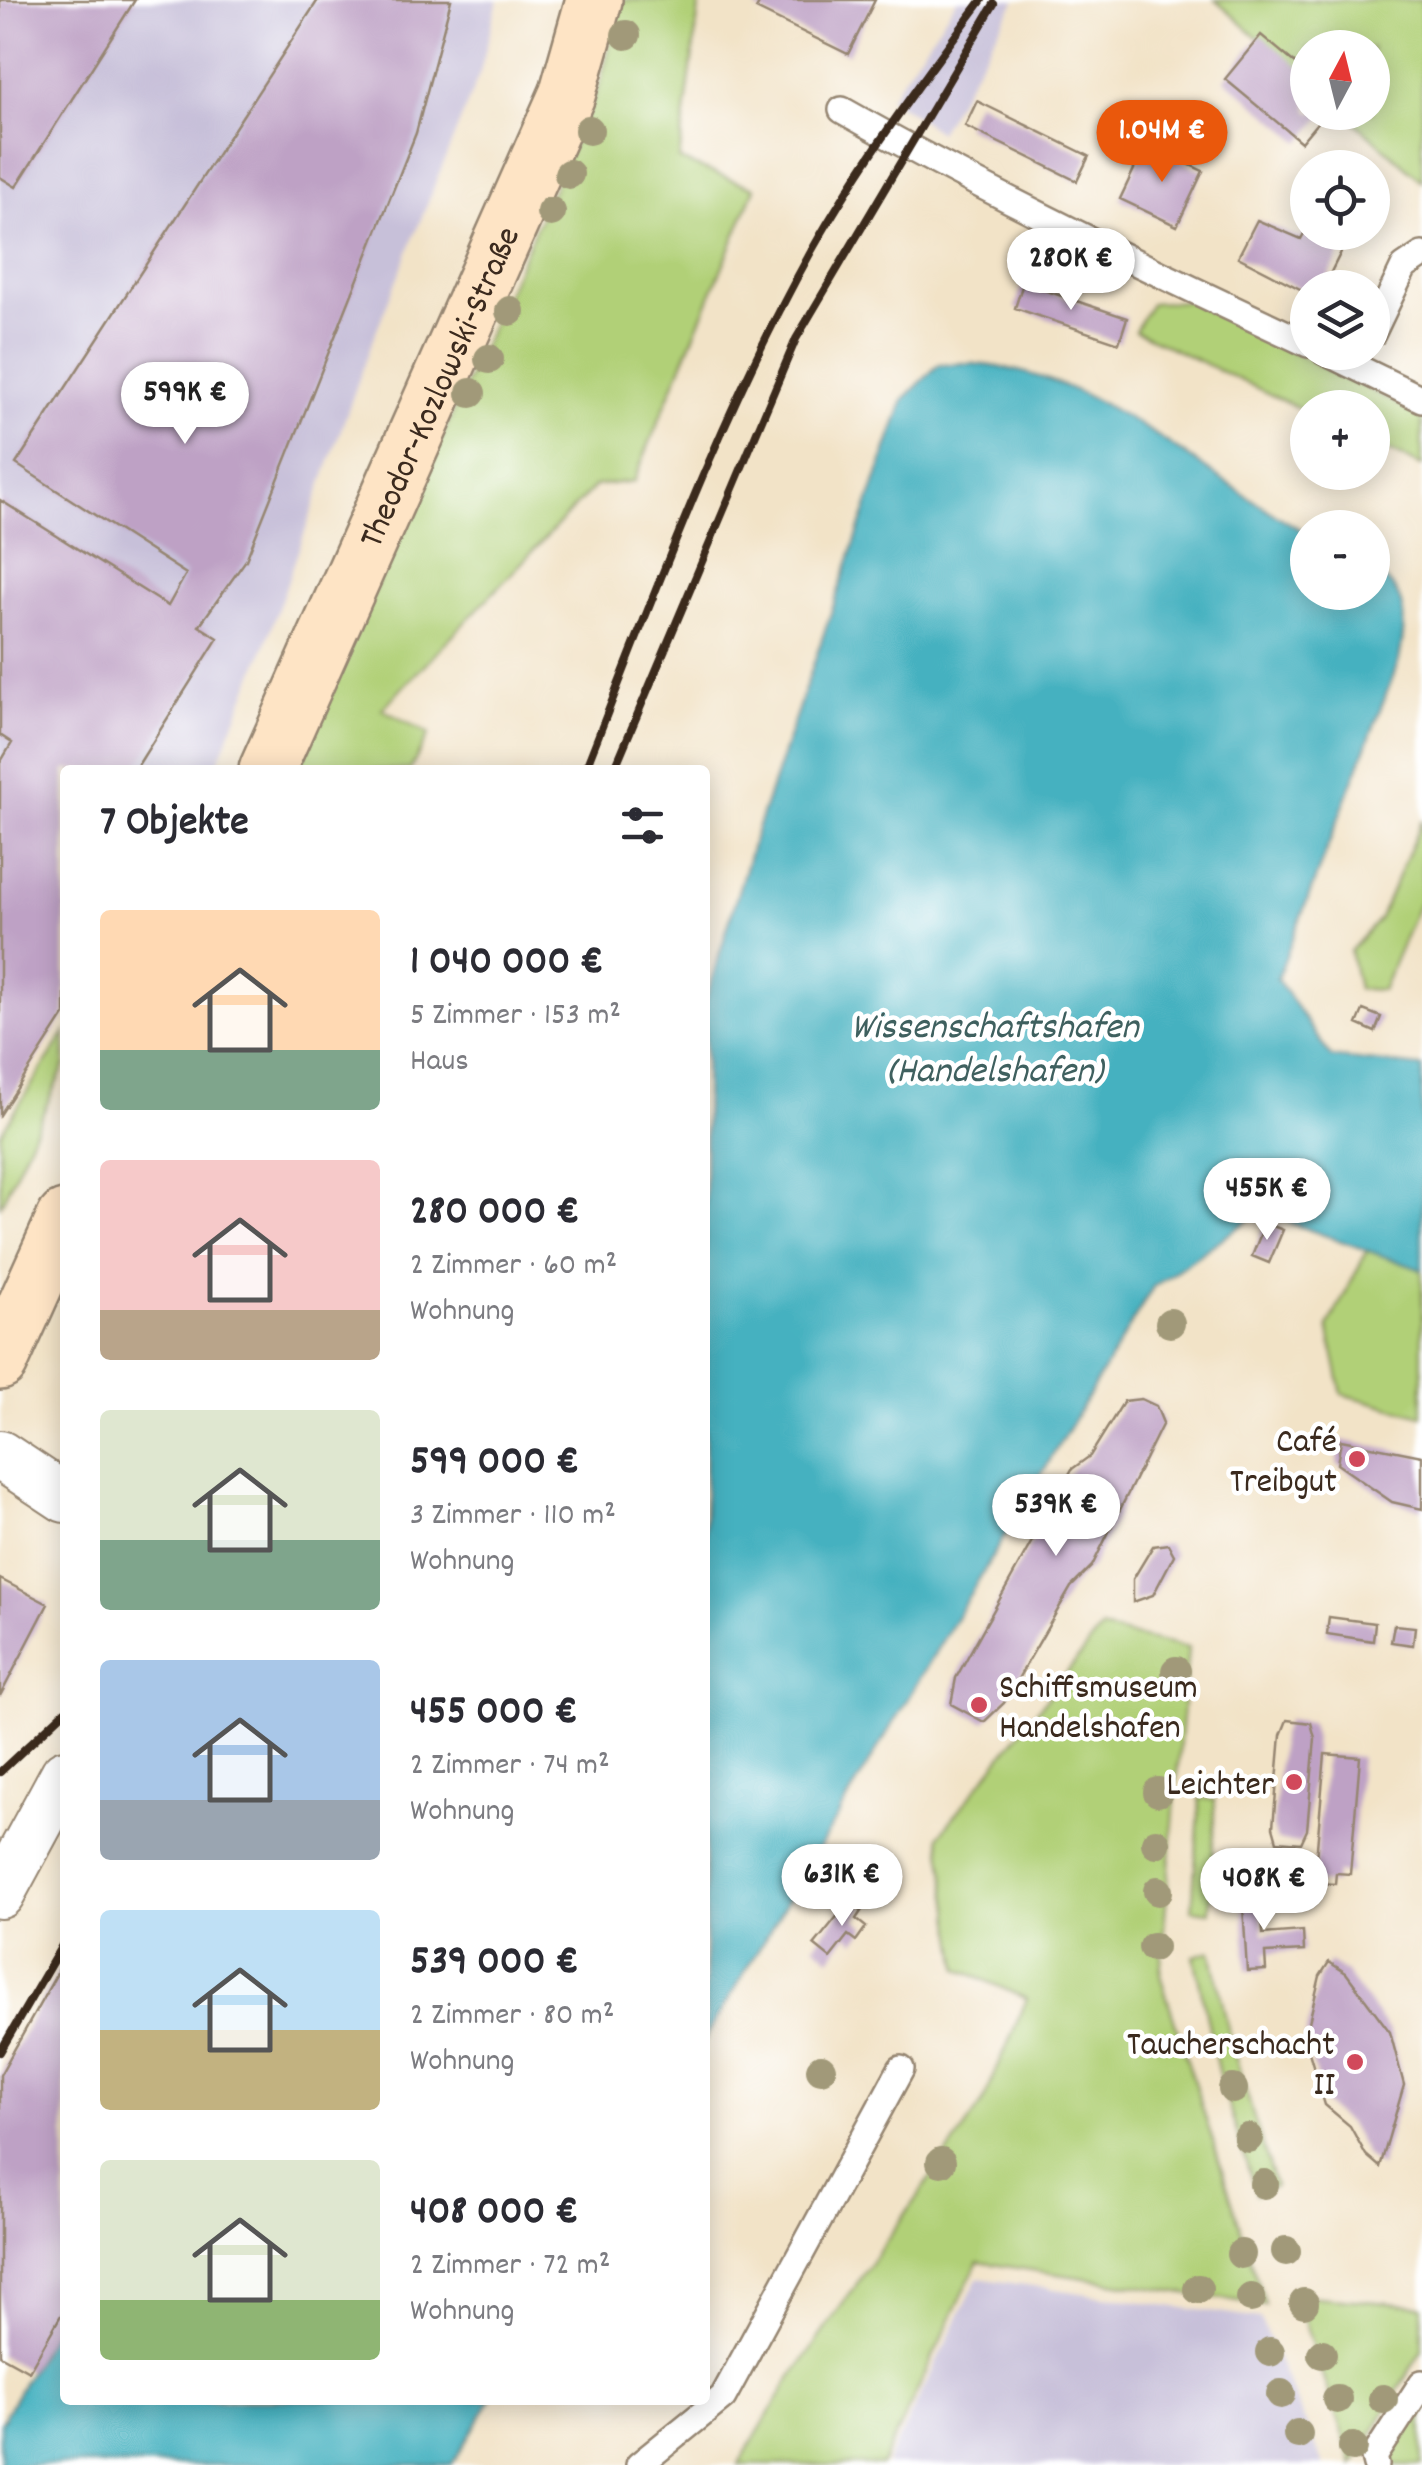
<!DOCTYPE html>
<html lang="de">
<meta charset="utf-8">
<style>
:root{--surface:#fff;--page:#f2f2f3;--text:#2b2b33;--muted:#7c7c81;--accent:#ea580c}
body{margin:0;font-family:Dekko,sans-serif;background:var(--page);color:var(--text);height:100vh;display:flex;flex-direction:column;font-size:38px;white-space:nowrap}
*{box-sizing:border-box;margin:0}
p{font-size:32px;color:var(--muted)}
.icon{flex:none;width:55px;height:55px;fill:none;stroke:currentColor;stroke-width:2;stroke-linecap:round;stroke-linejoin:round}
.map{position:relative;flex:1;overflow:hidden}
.details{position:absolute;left:60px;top:765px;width:650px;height:1640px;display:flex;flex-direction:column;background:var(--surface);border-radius:10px;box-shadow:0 5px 25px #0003}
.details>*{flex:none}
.needle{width:65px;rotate:7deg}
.controls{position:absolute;left:1290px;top:30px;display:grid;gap:20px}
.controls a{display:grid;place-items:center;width:100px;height:100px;border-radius:50%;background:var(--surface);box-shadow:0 5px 25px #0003;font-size:50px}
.price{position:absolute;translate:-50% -85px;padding:0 22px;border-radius:35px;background:#fff;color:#222;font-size:32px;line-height:65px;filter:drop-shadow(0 2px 5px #0008)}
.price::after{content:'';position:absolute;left:50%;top:60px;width:30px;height:22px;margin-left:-15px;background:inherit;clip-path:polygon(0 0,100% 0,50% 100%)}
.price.current{background:var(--accent);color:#fff}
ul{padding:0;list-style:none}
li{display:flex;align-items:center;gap:30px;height:250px;padding:0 40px}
li span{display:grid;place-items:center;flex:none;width:280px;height:200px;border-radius:10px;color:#555}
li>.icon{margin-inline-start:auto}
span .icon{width:120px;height:120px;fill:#fffc;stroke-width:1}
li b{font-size:42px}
h2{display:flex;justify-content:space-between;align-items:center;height:120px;padding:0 40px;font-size:42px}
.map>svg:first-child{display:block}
.industrial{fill:#c7c0d9}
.green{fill:#b1d077;stroke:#767d4a;stroke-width:2.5}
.water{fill:#44b1c0;stroke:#406e6f;stroke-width:2.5}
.building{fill:#bea1c5}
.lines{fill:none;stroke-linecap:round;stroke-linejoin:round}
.lane-casing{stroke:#968672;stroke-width:30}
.street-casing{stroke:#968672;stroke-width:52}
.secondary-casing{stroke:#968672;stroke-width:60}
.lane{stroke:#fff;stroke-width:25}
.street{stroke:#fff;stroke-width:48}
.secondary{stroke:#fee4c5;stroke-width:55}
.rail{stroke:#3b2a1e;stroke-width:8}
.tree{fill:#a19979}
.poi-dot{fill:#d1495b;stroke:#fff;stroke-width:4}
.labels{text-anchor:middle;stroke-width:9;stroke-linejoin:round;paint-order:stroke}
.street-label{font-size:35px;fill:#3b2a1e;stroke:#fff}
.poi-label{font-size:35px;fill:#3b2a1e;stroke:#fff;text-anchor:end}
.water-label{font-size:38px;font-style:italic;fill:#3f605f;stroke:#fff}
</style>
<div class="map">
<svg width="1422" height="2465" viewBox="0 0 1422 2465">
<rect width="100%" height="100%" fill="#fff"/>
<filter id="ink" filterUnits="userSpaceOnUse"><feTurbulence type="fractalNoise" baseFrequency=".01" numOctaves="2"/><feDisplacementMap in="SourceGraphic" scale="20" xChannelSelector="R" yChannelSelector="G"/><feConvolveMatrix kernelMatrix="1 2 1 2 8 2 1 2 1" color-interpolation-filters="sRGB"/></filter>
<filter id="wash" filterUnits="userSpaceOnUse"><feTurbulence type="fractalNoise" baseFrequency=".0048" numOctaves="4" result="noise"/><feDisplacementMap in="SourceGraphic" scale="40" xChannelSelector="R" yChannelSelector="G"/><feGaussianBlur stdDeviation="2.25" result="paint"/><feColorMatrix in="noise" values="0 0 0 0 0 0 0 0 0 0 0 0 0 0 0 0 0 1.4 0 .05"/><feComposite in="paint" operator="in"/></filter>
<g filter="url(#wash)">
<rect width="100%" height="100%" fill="#f2e3c7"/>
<path class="industrial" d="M0 0H498L480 72 373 339 262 654 215 770H65V1014L0 1115Z
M957 0H1016L939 132 889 98Z
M978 2278 1260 2319 1324 2465H886Z"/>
<path class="green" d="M621 0H700L679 160 755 188 634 481 595 486 382 709 429 734 410 770H293L600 84Z
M1215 0H1422V181L1344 113 1372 112V48H1308L1307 81Z
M1189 301 1422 416V466L1373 443 1372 408H1308L1307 412 1135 331 1151 303Z
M1422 820V897L1382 990 1358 989 1350 951 1380 918Z
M65 1033V1065L0 1207V1134Z
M1368 1249 1422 1270V1416L1342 1394 1328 1327Z
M1101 1629 1188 1648 1160 1975 1265 2305 978 2262 882 2465H738L789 2381 982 2104 1027 1999 959 1969 939 1836Z
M1200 1798 1215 1800 1210 1912 1192 1910Z
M1211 1951 1232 2046 1275 2186 1256 2194 1218 2071 1194 1956Z
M1295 2295 1422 2306V2350L1353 2465Z
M1422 2402V2465H1390L1389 2462Z"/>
<path class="water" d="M964 363C1098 369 1195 472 1307 533L1308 592H1372L1373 570C1410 592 1406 623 1399 661L1277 979 1331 1057 1422 1067V1270L1279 1219 1253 1217 1153 1287 705 2039V1002L755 835 904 399 938 365Z
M65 2308V2400H491L452 2465H0V2424Z"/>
<g id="blocks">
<path class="building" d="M0 0H135L16 187 0 177Z
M318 0H451L416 133 246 560 199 626 218 638 135 770H65V1014L0 1115V763L12 743 0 735V500L168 606 186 574 16 464Z
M761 0H875L848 54 756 9Z
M1261 35 1308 74V112H1326L1301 142 1225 79Z
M977 101 1089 156 1077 181 965 126Z
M1146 144 1203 171 1177 226 1120 199Z
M1257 220 1301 239 1308 226V232H1351L1323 288H1308V293L1238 257Z
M1023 283 1127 318 1119 343 1015 308Z
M1363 1010 1381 1017 1375 1032 1357 1024Z
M1265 1223 1283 1230 1269 1263 1252 1256Z
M1141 1399 1156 1406 1163 1423 1092 1566 1071 1587 1004 1703 984 1722 951 1704 956 1678 1072 1469 1090 1456 1124 1401Z
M1341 1440 1422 1456V1509L1392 1502 1337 1464Z
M1168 1544 1174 1555 1153 1595 1133 1602V1579L1153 1546Z
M0 1579 48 1604 0 1696Z
M1329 1617 1375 1623 1373 1641 1327 1634Z
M1394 1625 1415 1627 1413 1645 1391 1642Z
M1287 1720 1311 1723 1315 1738 1307 1830 1301 1843 1277 1841 1273 1827 1281 1735Z
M1325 1754 1360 1757 1350 1874 1336 1873 1335 1884 1314 1883Z
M1261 1887 1263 1934 1303 1931 1304 1951 1265 1953 1266 1970 1247 1971 1242 1888Z
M852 1898 864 1907 856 1919 866 1927 856 1941 848 1935 830 1958 814 1945Z
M65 1959V2308L29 2371 0 2355V2075Z
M1329 1962 1346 1973 1390 2032 1404 2085 1380 2167 1366 2155 1350 2126 1325 2105 1305 2039 1320 1976Z"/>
</g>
</g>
<g filter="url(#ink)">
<use href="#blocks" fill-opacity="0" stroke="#968672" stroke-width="2.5"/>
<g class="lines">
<defs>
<path id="lane" d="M842 110C994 196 1150 270 1308 344
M1372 334 1404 267 1422 255
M1325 352 1422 399
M639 2465 723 2397 901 2069
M1376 2465 1374 2457 1422 2383"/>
<path id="street" d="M0 1455 65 1498
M0 1894 65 1774"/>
<g id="secondary">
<path id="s1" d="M267 770 567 95 594 0"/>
<path d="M0 1362 65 1218"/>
</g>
</defs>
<use href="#lane" class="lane-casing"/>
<use href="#street" class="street-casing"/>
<use href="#secondary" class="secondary-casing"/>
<use href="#lane" class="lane"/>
<use href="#street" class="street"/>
<use href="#secondary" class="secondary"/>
<path class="rail" d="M585 770C654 595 720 415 812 250 861 163 922 80 982 0
M614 770 796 339 994 4
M0 1772 65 1711
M0 2052 65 1940"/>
</g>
<g class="tree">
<circle cx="626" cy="35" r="15"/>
<circle cx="589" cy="130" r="15"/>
<circle cx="569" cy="174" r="15"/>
<circle cx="551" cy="212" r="15"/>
<circle cx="510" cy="311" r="15"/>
<circle cx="489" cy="359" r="15"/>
<circle cx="471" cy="393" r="15"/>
<circle cx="1170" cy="1323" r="15"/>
<circle cx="1176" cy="1671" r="15"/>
<circle cx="1158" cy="1792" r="15"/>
<circle cx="1156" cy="1843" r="15"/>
<circle cx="1158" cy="1891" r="15"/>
<circle cx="1153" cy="1947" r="15"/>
<circle cx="821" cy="2069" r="15"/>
<circle cx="1233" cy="2089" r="15"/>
<circle cx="1248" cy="2138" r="15"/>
<circle cx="941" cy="2162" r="15"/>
<circle cx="1264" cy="2184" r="15"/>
<circle cx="1286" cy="2251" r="15"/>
<circle cx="1241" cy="2254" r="15"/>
<circle cx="1198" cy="2289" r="15"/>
<circle cx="1251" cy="2298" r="15"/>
<circle cx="1304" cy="2303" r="15"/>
<circle cx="1270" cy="2352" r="15"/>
<circle cx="1322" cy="2354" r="15"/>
<circle cx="1281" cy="2394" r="15"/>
<circle cx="1337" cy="2399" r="15"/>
<circle cx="1383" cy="2399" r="15"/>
<circle cx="1298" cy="2434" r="15"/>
<circle cx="1353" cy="2447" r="15"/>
</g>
</g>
<g class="poi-dot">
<circle cx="1357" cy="1459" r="10"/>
<circle cx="979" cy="1705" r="10"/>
<circle cx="1294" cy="1782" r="10"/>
<circle cx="1355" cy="2062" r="10"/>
</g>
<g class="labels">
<g class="street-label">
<text dy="12" stroke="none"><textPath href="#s1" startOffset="420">Theodor-Kozlowski-Straße</textPath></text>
</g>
<g class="poi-label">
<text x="1337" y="1451">Café<tspan x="1337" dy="40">Treibgut</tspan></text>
<text x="999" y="1697" text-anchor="start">Schiffsmuseum<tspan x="999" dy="40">Handelshafen</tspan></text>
<text x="1274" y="1794">Leichter</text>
<text x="1335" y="2054">Taucherschacht<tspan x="1335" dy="40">II</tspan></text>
</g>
<g class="water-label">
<text x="995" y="1037">Wissenschaftshafen<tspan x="995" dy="44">(Handelshafen)</tspan></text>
</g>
</g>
</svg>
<div class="controls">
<a><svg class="needle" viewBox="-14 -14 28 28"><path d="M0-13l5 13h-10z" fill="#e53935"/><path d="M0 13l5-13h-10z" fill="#7c7c81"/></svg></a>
<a><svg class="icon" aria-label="locate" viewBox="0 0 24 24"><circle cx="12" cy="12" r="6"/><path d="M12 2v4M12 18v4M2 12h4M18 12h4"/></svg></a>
<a><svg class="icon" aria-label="layers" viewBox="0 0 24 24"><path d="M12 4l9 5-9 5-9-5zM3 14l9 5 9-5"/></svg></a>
<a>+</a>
<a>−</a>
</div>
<b class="price current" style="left:1162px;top:185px">1.04M €</b>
<b class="price" style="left:1071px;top:313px">280K €</b>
<b class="price" style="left:185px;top:447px">599K €</b>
<b class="price" style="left:1267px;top:1243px">455K €</b>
<b class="price" style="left:1056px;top:1559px">539K €</b>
<b class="price" style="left:842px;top:1929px">631K €</b>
<b class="price" style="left:1264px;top:1933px">408K €</b>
<section class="details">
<h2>7 Objekte<svg class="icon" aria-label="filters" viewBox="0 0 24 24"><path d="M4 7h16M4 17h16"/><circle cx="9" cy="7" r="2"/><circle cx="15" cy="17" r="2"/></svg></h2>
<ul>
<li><span style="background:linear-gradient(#ffd9b3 70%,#7fa58c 0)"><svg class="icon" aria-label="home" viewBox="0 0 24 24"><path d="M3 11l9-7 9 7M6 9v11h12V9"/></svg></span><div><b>1 040 000 €</b><p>5 Zimmer · 153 m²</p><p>Haus</p></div></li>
<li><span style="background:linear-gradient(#f6c9c9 75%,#b9a48a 0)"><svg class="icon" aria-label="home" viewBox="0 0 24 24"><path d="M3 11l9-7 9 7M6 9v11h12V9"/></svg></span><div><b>280 000 €</b><p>2 Zimmer · 60 m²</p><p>Wohnung</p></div></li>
<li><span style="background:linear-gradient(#dfe7d0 65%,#7fa58c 0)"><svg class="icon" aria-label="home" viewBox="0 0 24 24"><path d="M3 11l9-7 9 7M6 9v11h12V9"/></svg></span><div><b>599 000 €</b><p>3 Zimmer · 110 m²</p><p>Wohnung</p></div></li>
<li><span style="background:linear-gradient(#a9c7e8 70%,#9aa5b1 0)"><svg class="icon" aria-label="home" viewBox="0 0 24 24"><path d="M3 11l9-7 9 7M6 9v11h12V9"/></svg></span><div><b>455 000 €</b><p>2 Zimmer · 74 m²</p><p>Wohnung</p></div></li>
<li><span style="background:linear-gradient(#bfe0f5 60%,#c2b280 0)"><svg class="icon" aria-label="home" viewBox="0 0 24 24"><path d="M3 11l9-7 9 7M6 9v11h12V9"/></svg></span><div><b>539 000 €</b><p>2 Zimmer · 80 m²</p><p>Wohnung</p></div></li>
<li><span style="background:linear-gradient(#dfe7d0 70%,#8fb573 0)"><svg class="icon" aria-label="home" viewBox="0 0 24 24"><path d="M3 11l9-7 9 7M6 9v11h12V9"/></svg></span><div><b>408 000 €</b><p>2 Zimmer · 72 m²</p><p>Wohnung</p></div></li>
</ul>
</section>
</div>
